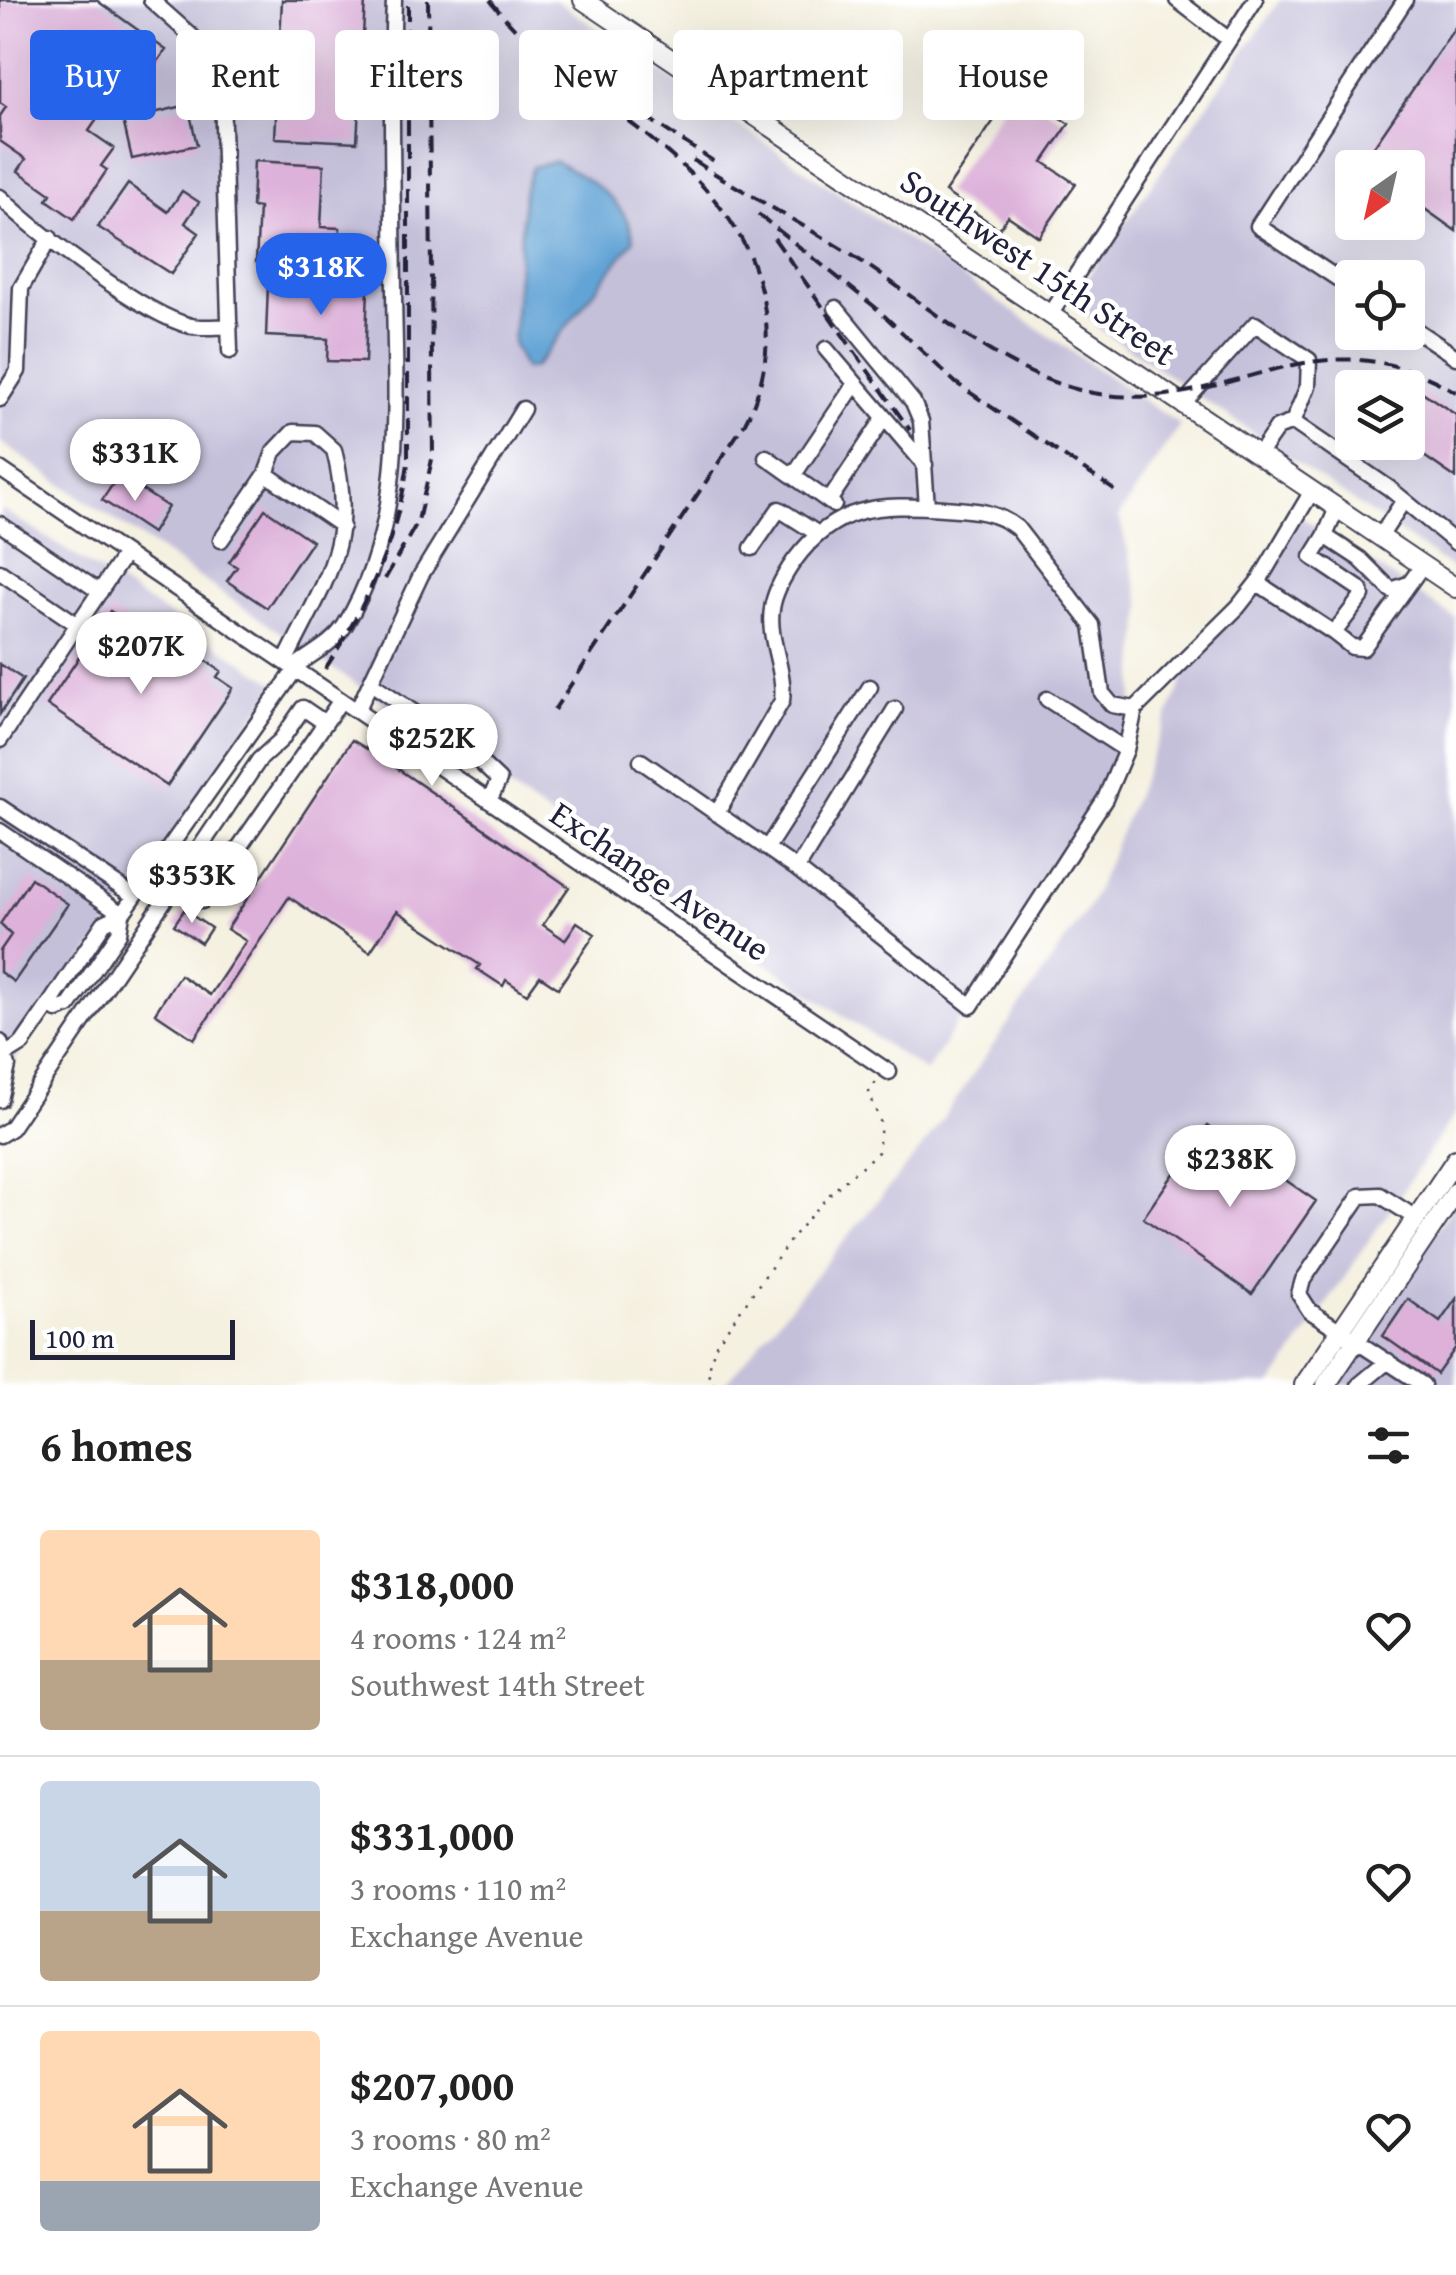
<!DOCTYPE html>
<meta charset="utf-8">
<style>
:root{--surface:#fff;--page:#f6f6f6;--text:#222;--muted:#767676;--line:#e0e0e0;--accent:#2563eb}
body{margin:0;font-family:"Gentium Book Plus",serif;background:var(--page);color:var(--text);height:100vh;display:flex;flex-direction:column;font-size:38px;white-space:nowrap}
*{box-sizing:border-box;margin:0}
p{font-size:32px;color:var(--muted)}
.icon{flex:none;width:55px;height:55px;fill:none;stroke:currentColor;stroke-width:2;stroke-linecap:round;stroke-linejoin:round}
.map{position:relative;height:1385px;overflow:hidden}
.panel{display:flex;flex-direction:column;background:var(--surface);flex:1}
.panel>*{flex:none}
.hud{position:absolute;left:30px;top:30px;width:1398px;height:90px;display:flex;gap:20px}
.needle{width:65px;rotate:214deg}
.tools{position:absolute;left:1335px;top:150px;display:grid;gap:20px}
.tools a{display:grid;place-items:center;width:90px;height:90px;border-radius:10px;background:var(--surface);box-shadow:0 10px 40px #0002;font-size:50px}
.scale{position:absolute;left:30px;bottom:25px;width:205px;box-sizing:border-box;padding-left:10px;border:5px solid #22223b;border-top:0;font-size:28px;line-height:35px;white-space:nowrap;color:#22223b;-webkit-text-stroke:8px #fff;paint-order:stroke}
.price{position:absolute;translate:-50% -85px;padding:0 22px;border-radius:35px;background:#fff;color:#222;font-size:32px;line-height:65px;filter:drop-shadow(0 2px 5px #0008)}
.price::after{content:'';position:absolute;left:50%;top:60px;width:30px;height:22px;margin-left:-15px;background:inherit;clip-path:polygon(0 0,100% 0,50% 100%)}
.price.current{background:var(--accent);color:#fff}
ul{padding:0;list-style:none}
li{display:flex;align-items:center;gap:30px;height:250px;padding:0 40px}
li+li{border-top:2px solid var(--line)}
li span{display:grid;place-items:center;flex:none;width:280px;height:200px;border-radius:10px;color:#555}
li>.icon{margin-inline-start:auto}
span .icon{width:120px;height:120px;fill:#fffc;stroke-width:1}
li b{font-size:42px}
h2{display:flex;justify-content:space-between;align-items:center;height:120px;padding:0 40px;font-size:42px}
.pill{padding:0 35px;border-radius:10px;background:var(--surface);box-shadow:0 10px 40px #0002;font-size:35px;line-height:90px}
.pill.current{background:var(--accent);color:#fff}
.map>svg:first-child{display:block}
.industrial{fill:#c5c0da;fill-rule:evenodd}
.water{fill:#63a4d6;stroke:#426388;stroke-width:2.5}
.building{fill:#ddb1da}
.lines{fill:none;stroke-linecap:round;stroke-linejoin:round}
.minor-casing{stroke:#424154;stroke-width:19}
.major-casing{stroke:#424154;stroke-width:22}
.path{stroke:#424154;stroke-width:2.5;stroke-dasharray:2.5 8;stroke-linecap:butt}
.minor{stroke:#fff;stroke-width:14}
.major{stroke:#fff;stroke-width:18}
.rail{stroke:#22223b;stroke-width:4;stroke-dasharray:15 8;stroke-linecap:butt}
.labels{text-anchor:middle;stroke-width:9;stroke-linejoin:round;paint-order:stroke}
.street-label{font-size:35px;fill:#22223b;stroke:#fff}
</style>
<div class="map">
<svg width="1456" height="1385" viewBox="0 0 1456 1385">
<rect width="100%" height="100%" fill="#fff"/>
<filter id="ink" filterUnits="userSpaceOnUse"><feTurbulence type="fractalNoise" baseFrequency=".01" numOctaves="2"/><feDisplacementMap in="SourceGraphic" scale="20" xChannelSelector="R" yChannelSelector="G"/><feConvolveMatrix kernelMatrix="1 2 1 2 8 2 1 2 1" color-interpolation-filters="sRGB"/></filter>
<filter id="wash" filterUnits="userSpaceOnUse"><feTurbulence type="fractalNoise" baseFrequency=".0048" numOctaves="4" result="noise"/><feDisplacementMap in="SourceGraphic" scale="40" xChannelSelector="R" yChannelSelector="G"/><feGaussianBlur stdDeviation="2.25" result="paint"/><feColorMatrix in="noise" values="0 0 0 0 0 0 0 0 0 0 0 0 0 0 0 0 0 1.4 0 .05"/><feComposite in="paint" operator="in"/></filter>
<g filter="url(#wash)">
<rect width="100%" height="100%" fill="#f5f1e1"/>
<path class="industrial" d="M0 0H555L1180 425 1119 516 1142 606 1128 751 926 1072 0 442Z
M1280 0H1456V571L1100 329 1080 307 1085 281ZM1352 168H1408V222H1352ZM1352 278H1408V332H1352ZM1352 388H1408V442H1352Z
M0 508 277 684 0 1081Z
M1297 514 1456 619V1112L1272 1385H724L925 1144 1090 905 1187 670Z
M1456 1200V1385H1335Z"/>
<path class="water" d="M555 161C589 179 626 200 634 240L535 367 524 369 513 344 524 191 532 167Z"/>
<g id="blocks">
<path class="building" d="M0 0H96L166 50 147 77 140 71 126 92 119 88 113 97 71 68 58 86 100 115 89 131 114 148 101 166 107 170 74 219 47 200 51 194 18 171 26 159 0 141V116L6 107 0 103Z
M282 0H365L357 142 275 138Z
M1456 26V231L1408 197V168H1359Z
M1016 88 1069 124 1043 162 1076 184 1039 237 1008 216 999 229 945 192Z
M188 105 197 145 132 159 123 120Z
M254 161 324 165 321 227 340 228 338 266 256 262 259 208 252 207Z
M128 184 168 212 182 191 199 202 185 223 199 233 171 274 98 227Z
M268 285 368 289 365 362 327 361 328 339 266 336Z
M1393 372 1456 415V478L1408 445V388H1383Z
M119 475 168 507 152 533 102 500Z
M265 509 312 541 267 608 227 581 237 567 229 562Z
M110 611 156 642 164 630 182 642 176 650 199 666 203 659 221 671 217 677 233 688 167 786 47 705Z
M0 664 23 679 0 714Z
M374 738 389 748 382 758 569 887 543 925 565 940 577 922 595 934 558 988 540 976 527 994 506 980 503 986 477 969 480 965 397 911 370 952 289 897 194 1039 155 1013 180 975 210 995 246 941 227 929 352 740 367 749Z
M31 878 68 904 14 982 0 972V951L11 935 0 924Z
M184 910 211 928 201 943 174 925Z
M1207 1126 1316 1201 1252 1294 1143 1218Z
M1408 1299 1440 1322 1456 1299V1347L1437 1374 1383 1336Z"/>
</g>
</g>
<g filter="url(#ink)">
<use href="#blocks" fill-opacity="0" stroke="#424154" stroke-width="2.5"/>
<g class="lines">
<defs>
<path id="minor" d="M151 0 196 40 222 94 230 351
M1177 0 1228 39
M0 197C36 232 144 315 191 326 203 328 217 327 230 326
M1352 288 1258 226 1405 0
M836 308 913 402 921 421 927 507
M1050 315 1255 0
M1408 325 1456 357
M826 349 925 465
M0 399 18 371 21 288 50 238
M1183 404 1255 324 1309 360 1308 386 1293 422
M1258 455 1277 428 1293 422 1389 488 1456 543
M766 457 834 505
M0 469 889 1072
M793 476 855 384
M1312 491 1260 579 1262 586 1334 633 1362 596 1361 590 1312 557 1325 536
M829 501 884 418
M1337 508 1325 536 1360 559 1391 590 1408 584
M0 524 100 592
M1380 537 1404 500
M221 540 266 474
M752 548 779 509 815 532
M0 572 78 625
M1334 633 1352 647 1363 648 1422 566
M285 662C323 583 358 543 334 450L315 433 293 432 274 452 266 474 342 526
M293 668C312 653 332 645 345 625 407 523 395 403 394 290 393 194 390 96 394 0
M371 683 463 746 499 780 489 801
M1047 699 1126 750
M357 711 421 575 523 409
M0 740 125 554
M641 761 797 869 971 1006 1105 799 1126 750 1135 709 1238 607 1260 579
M0 807 134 896
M717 813 782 701C786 670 767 639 772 609 774 593 785 574 794 561 836 504 878 504 944 508 972 510 994 510 1017 528L1092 625 1102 693 1112 705 1135 709
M0 831 122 914 104 923 49 1005
M767 848 870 687
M797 869 895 709
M202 901 341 700
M0 1042 8 1066 0 1100
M6 1054 22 1044 49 1005 57 1010 69 1006 119 933 122 914 295 670
M0 1135 11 1128 259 760 281 740 303 708 325 723
M1416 1218 1380 1195 1360 1196 1303 1280 1299 1294 1310 1311 1423 1385
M1359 1385 1388 1361"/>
<path id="major" d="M583 0 1456 588
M1304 1385 1456 1159
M1326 1385 1456 1192"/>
</defs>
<use href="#minor" class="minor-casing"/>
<use href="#major" class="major-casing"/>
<path class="path" d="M714 1385 708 1373 715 1346 794 1235 832 1192 878 1152 881 1124 869 1092 878 1079"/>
<use href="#minor" class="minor"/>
<use href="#major" class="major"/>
<path class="rail" d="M490 0C573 108 739 156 764 305 771 346 764 386 745 423L554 710
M625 103 713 161
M693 160C740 190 789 217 837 246 920 295 996 375 1093 393 1233 418 1309 307 1456 392
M758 214 875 307 956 383 1117 492
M774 238 910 430
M385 579 418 521 433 455 428 0
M325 669C367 605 397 540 408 463V0"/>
</g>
</g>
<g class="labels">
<g class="street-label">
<text transform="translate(1038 267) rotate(34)" y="12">Southwest 15th Street</text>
<text transform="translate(660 881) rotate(34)" y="12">Exchange Avenue</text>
</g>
</g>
</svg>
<div class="tools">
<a><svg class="needle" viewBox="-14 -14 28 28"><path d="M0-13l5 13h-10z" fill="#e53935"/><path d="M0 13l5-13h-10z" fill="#767676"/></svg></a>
<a><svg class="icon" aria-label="locate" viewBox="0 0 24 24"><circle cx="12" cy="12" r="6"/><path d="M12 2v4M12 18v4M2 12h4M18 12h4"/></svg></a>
<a><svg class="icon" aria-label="layers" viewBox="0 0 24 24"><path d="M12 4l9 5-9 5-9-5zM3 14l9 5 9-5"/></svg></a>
</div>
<div class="scale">100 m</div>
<b class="price current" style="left:321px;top:318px">$318K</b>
<b class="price" style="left:135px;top:504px">$331K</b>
<b class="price" style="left:141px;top:697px">$207K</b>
<b class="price" style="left:432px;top:789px">$252K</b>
<b class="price" style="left:192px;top:926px">$353K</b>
<b class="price" style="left:1230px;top:1210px">$238K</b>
<div class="hud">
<a class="pill current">Buy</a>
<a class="pill">Rent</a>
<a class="pill">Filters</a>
<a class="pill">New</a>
<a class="pill">Apartment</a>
<a class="pill">House</a>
</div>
</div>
<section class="panel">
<h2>6 homes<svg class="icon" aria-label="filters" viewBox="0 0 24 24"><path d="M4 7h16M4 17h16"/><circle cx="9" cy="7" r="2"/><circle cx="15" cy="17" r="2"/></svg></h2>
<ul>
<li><span style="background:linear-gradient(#ffd9b3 65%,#b9a48a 0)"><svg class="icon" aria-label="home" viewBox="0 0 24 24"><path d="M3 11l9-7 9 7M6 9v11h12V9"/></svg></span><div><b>$318,000</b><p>4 rooms · 124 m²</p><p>Southwest 14th Street</p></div><svg class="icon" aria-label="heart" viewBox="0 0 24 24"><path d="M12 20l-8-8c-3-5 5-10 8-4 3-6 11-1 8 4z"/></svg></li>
<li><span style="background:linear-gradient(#c9d6e8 65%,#b9a48a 0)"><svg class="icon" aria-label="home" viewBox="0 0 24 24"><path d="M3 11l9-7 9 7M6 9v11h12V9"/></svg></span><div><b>$331,000</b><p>3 rooms · 110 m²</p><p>Exchange Avenue</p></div><svg class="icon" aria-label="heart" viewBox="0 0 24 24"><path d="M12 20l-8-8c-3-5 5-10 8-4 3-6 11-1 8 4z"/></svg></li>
<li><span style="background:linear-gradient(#ffd9b3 75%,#9aa5b1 0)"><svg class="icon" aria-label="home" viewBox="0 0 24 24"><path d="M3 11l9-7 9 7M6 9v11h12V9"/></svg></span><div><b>$207,000</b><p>3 rooms · 80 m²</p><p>Exchange Avenue</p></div><svg class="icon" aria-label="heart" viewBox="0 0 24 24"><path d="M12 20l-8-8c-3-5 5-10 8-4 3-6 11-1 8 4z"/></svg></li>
</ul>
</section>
